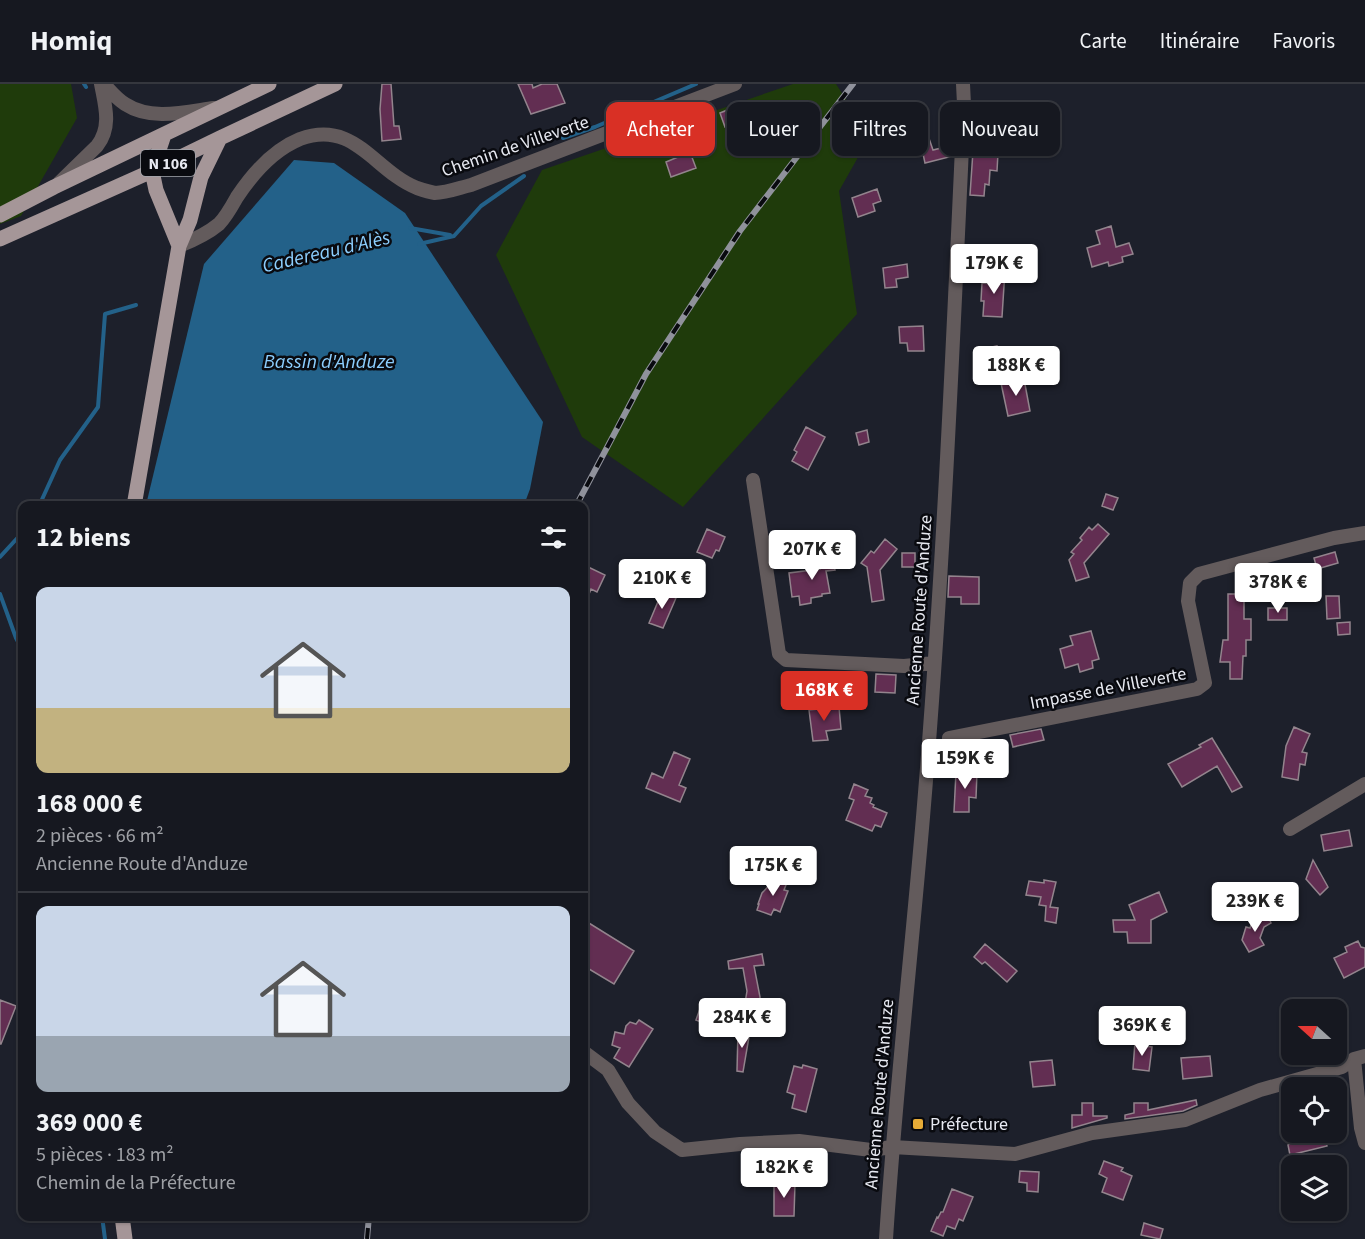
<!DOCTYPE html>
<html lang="fr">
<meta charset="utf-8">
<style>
:root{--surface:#161820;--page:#1f2129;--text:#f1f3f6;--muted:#9ea0a5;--line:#35373e;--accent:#d93025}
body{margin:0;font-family:"Source Sans 3",sans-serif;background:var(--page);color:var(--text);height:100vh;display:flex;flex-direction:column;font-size:22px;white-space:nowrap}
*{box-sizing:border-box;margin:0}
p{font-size:20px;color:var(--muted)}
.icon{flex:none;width:33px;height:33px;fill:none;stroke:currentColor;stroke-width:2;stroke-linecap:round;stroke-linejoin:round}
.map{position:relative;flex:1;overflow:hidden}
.side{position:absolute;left:18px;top:417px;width:570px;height:720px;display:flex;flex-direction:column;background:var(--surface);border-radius:12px;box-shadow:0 2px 4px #0004,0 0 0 2px var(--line)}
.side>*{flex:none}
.top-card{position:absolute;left:606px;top:18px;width:570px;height:54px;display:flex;gap:12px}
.needle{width:39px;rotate:291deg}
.buttons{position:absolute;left:1281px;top:915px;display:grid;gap:12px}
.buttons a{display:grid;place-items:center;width:66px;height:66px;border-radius:12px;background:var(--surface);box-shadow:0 2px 4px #0004,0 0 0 2px var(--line);font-size:30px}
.price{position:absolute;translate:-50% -51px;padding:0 14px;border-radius:6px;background:#fff;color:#222;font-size:20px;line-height:39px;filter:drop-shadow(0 2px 3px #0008)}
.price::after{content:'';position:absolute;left:50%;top:36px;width:18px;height:14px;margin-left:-9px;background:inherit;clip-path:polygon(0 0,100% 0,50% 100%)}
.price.current{background:var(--accent);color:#fff}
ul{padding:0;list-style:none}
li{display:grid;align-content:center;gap:12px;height:318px;padding:0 18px}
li+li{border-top:2px solid var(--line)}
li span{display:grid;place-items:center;height:186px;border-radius:12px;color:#555}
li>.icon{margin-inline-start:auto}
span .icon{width:108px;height:108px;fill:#fffc;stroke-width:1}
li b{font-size:26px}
h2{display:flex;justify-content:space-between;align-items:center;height:72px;padding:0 18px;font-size:26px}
.tag{padding:0 21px;border-radius:12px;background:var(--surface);box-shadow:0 2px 4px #0004,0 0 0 2px var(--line);font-size:21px;line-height:54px}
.tag.current{background:var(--accent);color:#fff}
header{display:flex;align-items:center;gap:36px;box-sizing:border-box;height:84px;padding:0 30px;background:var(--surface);border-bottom:2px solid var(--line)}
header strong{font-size:28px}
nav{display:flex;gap:33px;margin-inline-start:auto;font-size:21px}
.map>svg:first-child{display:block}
.green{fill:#1f3b0b}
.water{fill:#236189}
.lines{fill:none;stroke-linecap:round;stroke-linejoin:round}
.stream{stroke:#236189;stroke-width:4}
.building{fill:#622e52;stroke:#93848d;stroke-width:1.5}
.minor{stroke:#635b5c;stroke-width:14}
.major{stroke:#a59698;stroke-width:15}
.rail-casing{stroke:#90929c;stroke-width:6}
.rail{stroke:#090a0f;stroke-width:4;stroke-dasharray:11;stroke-linecap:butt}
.poi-dot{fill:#e7ac37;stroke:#090a0f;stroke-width:2}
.labels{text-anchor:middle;stroke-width:5;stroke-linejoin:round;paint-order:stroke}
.shield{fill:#090a0f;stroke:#a4a6ad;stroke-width:1.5}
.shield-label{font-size:16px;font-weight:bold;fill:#e7e9f1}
.street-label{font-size:18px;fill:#e7e9f1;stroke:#090a0f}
.poi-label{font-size:18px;fill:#e7e9f1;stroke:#090a0f;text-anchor:start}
.water-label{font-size:20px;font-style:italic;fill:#8ccefe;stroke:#090a0f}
</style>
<header>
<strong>Homiq</strong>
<nav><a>Carte</a><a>Itinéraire</a><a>Favoris</a></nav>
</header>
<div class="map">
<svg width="1365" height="1155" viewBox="0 0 1365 1155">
<rect width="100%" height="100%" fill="#1d202b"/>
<path class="green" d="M0 0H71L77 34 21 132 0 140Z
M793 0H836L870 52 839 107 857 230 683 423 582 353 496 171 542 86Z"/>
<path class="water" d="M294 76 334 79 405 129 543 338 530 405 524 421H146L204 180Z"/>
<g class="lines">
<path class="stream" d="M84 0 86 3
M563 54 595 43 696 0
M410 144 450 151
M419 160 454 152 481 122 524 92
M39 422 60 376 98 323 105 230 136 221
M0 473 22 449
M0 510 16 554 22 565
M102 1132 105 1155"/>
</g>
<path class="building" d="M382 0H391L394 42H399L401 55 382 57 380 25Z
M518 0H532L533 4 542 0H557L565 19 531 30Z
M749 17 755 32 725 43 720 29Z
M924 40 933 66 953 61V72L925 79 917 42Z
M1032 52H1037L1040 66 1024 71 1020 55Z
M973 67 998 69 997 87 990 86 989 101 985 100 984 112 970 111Z
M690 68 696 84 671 93 666 78Z
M877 105 881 117 873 120 875 127 858 133 852 114Z
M1111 142 1116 163 1129 159 1133 170 1122 173 1123 178 1109 182 1108 178 1092 183 1087 164 1100 160 1096 147Z
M907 180 908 193 896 195 897 203 885 204 883 184Z
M993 185 1005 186 1002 233 983 232 984 217H981L982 199 992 200Z
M923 242 924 267H908L907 259H900L899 243Z
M997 262 1000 274 989 276 987 264Z
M1024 295 1030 327 1008 332 1001 299Z
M806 343 825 353 808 386 792 377 797 368 794 366Z
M867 346 869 358 859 361 856 349Z
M1106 410 1118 414 1113 426 1102 422Z
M1098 440 1109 450 1084 479 1089 493 1076 497 1069 476 1074 470 1071 468 1082 456 1080 454 1089 443 1092 446Z
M707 445 725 453 719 467 716 466 712 474 697 468Z
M885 455 897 465 880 486 884 516 872 518 867 483 861 479 871 467 874 469Z
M1335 468 1338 479 1317 485 1314 474Z
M902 469H915V483H902Z
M832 470 835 486 826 487 830 509 822 510V512L811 514V519L800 521 799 512 792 513 789 489 820 485 818 472Z
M584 481 605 491 597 508 591 505 584 523Z
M949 492 979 493V520H961V513H948Z
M662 508 676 514 663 544 649 539Z
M1228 510H1244V535H1251V556H1246V572H1243L1242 595H1230V578H1220L1223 556H1228Z
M1326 512H1339L1340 534 1327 535Z
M1268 524H1287V536H1268Z
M1350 538V550L1338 551 1337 539Z
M1091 547 1099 575 1092 577 1093 584 1080 588 1078 580 1065 584 1060 565 1073 561 1070 552Z
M876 590 896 591 895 609 875 608Z
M839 623 841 645 826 647 828 656 813 657 809 626Z
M1294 643 1310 650 1302 668 1307 669 1305 681 1300 680 1298 696 1282 693 1286 662Z
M1041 645 1044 656 1013 663 1010 651Z
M1212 654 1242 703 1232 708 1217 682 1182 703 1168 680 1201 663 1199 661Z
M674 668 690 675 679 701 686 704 680 718 646 704 652 689 663 694Z
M956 688H977L976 714 969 713V728H954Z
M854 700 868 706 865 712 872 714 870 719 874 721 873 723 887 729 881 743 875 741 872 747 846 736 854 716 849 714Z
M1349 746 1352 762 1324 767 1321 751Z
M1313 776 1328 803 1320 811 1306 795Z
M778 792 788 796 784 806 788 807 780 828 774 825 771 831 757 826 759 820H758L762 809Z
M1044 796 1056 798 1050 823 1058 824 1056 839 1045 837 1046 822 1039 821 1041 813 1026 811 1029 797 1044 799Z
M1159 808 1167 828 1151 836V859H1128L1127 848H1114L1113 836H1135L1129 821Z
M1267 830 1271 839 1264 843 1260 854 1264 861 1249 868 1242 856 1246 843 1250 844 1252 837Z
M584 836 634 867 614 900 584 882Z
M1358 857 1361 863 1365 864V883L1344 894 1334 874 1347 868 1345 863Z
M985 860 1017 887 1007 898 985 878 982 880 974 873Z
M762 870 764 881 754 882 760 913 758 938 744 939 743 931 747 907 743 884 729 885 728 877Z
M0 916 16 922 1 960H0Z
M701 922 714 926 709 941 696 936Z
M639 936 653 945 629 983 614 974 620 964 612 961 615 948 624 950 626 942 630 938 636 940Z
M738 947H750L743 988 737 987Z
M1135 958 1145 960V962L1152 963 1149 987 1133 985Z
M1210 972 1212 992 1183 995 1181 974Z
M1052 976 1055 1001 1033 1003 1030 978Z
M803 981 817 985 806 1028 792 1024 795 1011 787 1008 794 982 802 984Z
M1196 1016 1197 1021 1183 1027 1125 1035V1031L1134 1029V1019H1148V1026Z
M1082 1019H1093V1032H1107V1034L1072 1044V1031H1082Z
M1288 1048H1299V1053L1324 1048 1327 1062 1290 1071 1288 1061 1290 1059Z
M1104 1077 1123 1084 1121 1087 1132 1092 1123 1116 1102 1108 1107 1094 1099 1090Z
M1020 1087 1039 1088 1038 1108 1027 1107V1099L1019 1098Z
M774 1099H795L794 1132H774Z
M952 1105 973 1113 963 1137 959 1135 955 1145 947 1142 943 1152 931 1147 937 1133 938 1134 941 1128H943Z
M1144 1139 1163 1145 1160 1155 1141 1151Z"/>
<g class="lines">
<path class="minor" d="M104 0C110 7 117 15 125 20 151 37 185 28 214 24
M59 99 97 62C112 43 105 21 101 0
M179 162C194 156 207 150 219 140 226 133 232 122 237 113 253 89 273 66 300 55 355 35 374 87 417 104 423 106 429 108 435 109 446 109 459 104 471 101L735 0
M753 396 779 570 786 576 904 582 934 579
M949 654 1197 605 1205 599 1188 517 1190 499 1199 490 1334 454 1365 449
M1290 745 1365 700
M584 968 608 986 628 1019 655 1048 682 1066 740 1060 799 1057 871 1066 892 1063 1015 1070 1092 1049 1185 1036 1260 1006 1342 983 1354 975 1365 972
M1354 975 1361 1044 1365 1059
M886 1155C895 1014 911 874 923 733 943 496 953 258 964 20L963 0"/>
<path class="major" d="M164 51 152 87 156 106 179 162
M0 131 54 103 269 0
M0 155 152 87 220 54 335 0
M134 422 179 162 190 136 201 93 220 54
M122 1132 125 1155"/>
<defs>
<path id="rail" d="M576 422 646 290 740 147 853 0
M367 1155 369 1132"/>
</defs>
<use href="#rail" class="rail-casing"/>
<use href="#rail" class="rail"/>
</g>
<rect class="poi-dot" x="912" y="1034" width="12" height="12" rx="3"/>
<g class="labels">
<rect class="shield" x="141" y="66" width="54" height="26" rx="4.5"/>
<g class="shield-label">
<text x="168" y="85">N 106</text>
</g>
<g class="street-label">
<text transform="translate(515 62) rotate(-19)" y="6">Chemin de Villeverte</text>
<text transform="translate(919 526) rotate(-86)" y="6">Ancienne Route d'Anduze</text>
<text transform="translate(1108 604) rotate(-11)" y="6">Impasse de Villeverte</text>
<text transform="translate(879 1010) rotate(-85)" y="6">Ancienne Route d'Anduze</text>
</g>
<g class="poi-label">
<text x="930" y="1046">Préfecture</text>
</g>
<g class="water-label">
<text transform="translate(326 167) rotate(-13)" y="7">Cadereau d'Alès</text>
<text x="329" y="284">Bassin d'Anduze</text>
</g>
</g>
</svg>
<div class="buttons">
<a><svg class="needle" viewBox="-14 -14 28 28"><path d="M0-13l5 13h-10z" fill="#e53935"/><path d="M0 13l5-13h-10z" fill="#9ea0a5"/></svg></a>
<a><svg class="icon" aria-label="locate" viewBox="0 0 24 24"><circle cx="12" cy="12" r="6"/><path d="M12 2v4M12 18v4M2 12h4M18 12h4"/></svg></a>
<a><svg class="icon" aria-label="layers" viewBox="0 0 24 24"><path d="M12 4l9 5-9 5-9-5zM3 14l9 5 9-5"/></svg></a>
</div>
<b class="price" style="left:994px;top:211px">179K €</b>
<b class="price" style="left:1016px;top:313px">188K €</b>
<b class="price" style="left:812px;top:497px">207K €</b>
<b class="price" style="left:662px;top:526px">210K €</b>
<b class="price" style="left:1278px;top:530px">378K €</b>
<b class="price current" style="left:824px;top:638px">168K €</b>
<b class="price" style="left:965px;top:706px">159K €</b>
<b class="price" style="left:773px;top:813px">175K €</b>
<b class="price" style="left:1255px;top:849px">239K €</b>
<b class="price" style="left:742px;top:965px">284K €</b>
<b class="price" style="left:1142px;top:973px">369K €</b>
<b class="price" style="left:784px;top:1115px">182K €</b>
<div class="top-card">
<a class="tag current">Acheter</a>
<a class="tag">Louer</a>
<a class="tag">Filtres</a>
<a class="tag">Nouveau</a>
</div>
<section class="side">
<h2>12 biens<svg class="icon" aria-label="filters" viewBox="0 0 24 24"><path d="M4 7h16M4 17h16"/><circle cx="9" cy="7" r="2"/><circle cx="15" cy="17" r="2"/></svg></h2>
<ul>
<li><span style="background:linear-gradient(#c9d6e8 65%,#c2b280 0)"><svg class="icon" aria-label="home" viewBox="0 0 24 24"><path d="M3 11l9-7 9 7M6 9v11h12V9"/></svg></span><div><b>168 000 €</b><p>2 pièces · 66 m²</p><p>Ancienne Route d'Anduze</p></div></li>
<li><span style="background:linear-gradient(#c9d6e8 70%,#9aa5b1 0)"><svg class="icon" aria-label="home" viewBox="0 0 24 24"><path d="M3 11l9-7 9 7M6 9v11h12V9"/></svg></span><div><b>369 000 €</b><p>5 pièces · 183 m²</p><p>Chemin de la Préfecture</p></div></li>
</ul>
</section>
</div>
